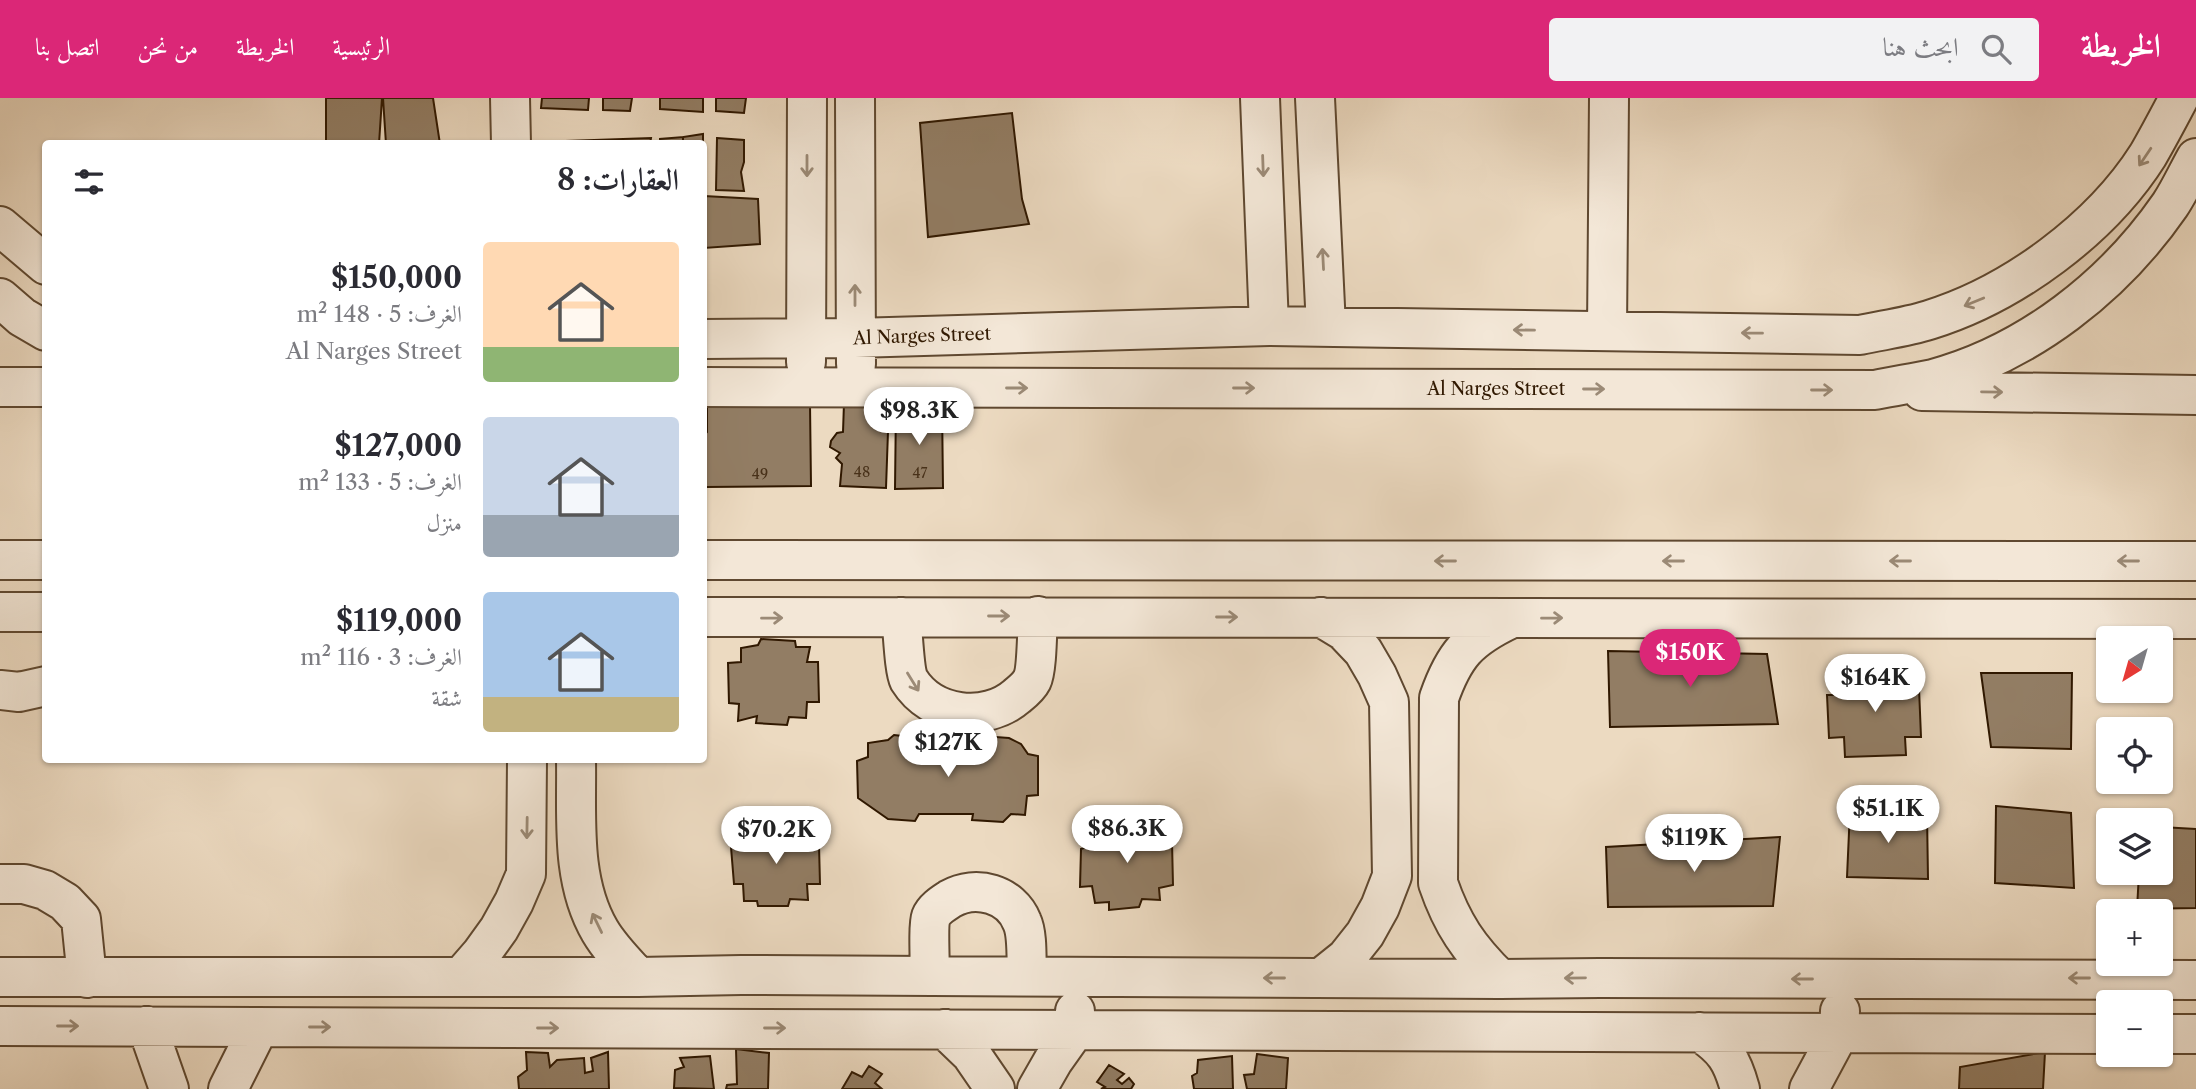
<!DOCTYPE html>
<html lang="ar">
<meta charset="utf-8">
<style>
:root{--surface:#fff;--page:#f2f2f3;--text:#2b2b33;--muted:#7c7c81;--accent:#db2777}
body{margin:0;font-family:"Libre Caslon Text",Amiri,serif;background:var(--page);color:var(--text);direction:rtl;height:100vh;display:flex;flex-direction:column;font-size:26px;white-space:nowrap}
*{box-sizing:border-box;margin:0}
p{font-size:23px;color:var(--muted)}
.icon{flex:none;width:38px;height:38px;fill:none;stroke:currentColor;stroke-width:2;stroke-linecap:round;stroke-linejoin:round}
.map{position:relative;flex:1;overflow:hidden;direction:ltr}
.panel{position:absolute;left:42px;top:42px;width:665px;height:623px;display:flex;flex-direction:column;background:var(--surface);border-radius:7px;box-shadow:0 2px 5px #0004;direction:rtl}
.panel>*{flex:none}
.needle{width:46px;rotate:217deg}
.tools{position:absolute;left:2096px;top:528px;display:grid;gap:14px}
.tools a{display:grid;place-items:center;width:77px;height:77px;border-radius:7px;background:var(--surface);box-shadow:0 2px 5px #0004;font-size:35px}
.price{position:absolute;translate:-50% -60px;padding:0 16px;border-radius:24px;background:#fff;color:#222;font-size:23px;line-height:46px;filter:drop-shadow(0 2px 4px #0008)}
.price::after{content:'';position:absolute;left:50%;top:42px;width:21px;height:16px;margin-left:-10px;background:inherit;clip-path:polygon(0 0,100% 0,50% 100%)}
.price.on{background:var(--accent);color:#fff}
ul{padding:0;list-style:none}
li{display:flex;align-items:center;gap:21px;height:175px;padding:0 28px}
li span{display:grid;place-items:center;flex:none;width:196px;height:140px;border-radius:7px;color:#555}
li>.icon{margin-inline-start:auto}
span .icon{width:84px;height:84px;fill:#fffc;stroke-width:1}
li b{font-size:30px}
h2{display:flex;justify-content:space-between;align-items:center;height:84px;padding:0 28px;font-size:30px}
header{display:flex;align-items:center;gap:42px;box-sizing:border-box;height:98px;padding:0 35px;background:var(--accent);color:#fff}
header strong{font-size:33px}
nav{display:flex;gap:38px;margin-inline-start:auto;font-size:24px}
.search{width:490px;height:63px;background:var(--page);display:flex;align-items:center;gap:18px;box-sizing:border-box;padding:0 24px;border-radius:7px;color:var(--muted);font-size:26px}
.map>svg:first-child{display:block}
.building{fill:#927d64;stroke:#301800;stroke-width:2}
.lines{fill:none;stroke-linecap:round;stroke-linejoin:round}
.street-casing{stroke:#5f4830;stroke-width:42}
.street{stroke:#f3e7d7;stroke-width:38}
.oneway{stroke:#9b8a76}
.labels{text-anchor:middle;stroke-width:5;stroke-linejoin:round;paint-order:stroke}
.number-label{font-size:14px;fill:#483119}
.street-label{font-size:18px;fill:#301800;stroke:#f3e7d7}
</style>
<header>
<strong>الخريطة</strong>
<div class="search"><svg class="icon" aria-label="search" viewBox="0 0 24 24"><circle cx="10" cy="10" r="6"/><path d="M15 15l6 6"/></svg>ابحث هنا</div>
<nav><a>الرئيسية</a><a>الخريطة</a><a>من نحن</a><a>اتصل بنا</a></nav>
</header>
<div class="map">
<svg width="2196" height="991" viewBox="0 0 2196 991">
<rect width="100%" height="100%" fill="#ecdac1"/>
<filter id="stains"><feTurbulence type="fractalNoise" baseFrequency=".00286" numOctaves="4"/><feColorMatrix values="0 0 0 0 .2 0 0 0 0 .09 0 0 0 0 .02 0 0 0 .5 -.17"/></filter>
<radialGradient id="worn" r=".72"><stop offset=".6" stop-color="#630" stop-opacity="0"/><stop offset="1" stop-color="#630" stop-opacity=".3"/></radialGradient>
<path class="building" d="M326 0H382L379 46H326Z
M383 0H433L440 46H386Z
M542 0H589L588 12 541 10Z
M603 0H632L630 13 603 12Z
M660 0H703V14L660 11Z
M716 0H746L744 15 716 13Z
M1012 15 1022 101 1029 126 928 139 920 25Z
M703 36V46H683V39Z
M683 39V46H660V41Z
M651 40 650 46H565L566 43Z
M717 40 744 42V64L741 74 744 93 716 92Z
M704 98 758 101 760 146 704 150Z
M844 305H889L886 390 840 388 842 366 836 360 840 355 830 349 831 343 837 335 843 334Z
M810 306 811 388 706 389 704 337 707 334V307Z
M896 306H942L943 390 895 391Z
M761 541 795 543 796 549H810L807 564H818L819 604H807L806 620 789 619 787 627 756 625 757 618 738 623 739 606 729 605 728 565 741 564V550L758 547Z
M1608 553 1767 556 1778 626 1610 629Z
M1906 574 1907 591 1919 590 1921 639H1905L1906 657 1845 659 1844 639 1829 640 1827 597H1844L1843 576Z
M1981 575H2072L2071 651 1991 649Z
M894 637 927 641 933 651 960 654 964 643H981L982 638 1009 640 1021 646 1028 656 1038 658V697L1027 698 1025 717 1011 716 1003 724 972 722 973 716H919L915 723 888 721 858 700 857 663 868 659V645L888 642Z
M1996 708 2071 715 2074 790 1995 785Z
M1850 712 1927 716 1928 781 1847 779Z
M1115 723 1144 725 1147 730 1163 729 1162 744H1172L1173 787 1159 790 1160 802 1142 801 1139 809 1109 812V804L1095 805 1092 788 1080 789 1081 751 1095 746 1092 732 1109 731Z
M2161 729 2196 731V810L2137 811 2139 775H2161Z
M810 731 808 742 819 747 820 786H807L808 802 790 801 788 808H758L757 803H744L743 786H734L731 749 745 746 743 732Z
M1780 739 1773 808 1608 809 1606 749Z
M736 951 769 955 768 991H726L727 987 737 986Z
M526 954 548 955 550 969 557 962 584 960 585 975 593 973 591 960 608 954 609 991H519L518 979 527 972Z
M2045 954 2043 991H1959L1960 969Z
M1257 956 1288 960 1286 991H1247L1244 977 1254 976Z
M710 958 714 991 674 990 675 972 684 969 680 960Z
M1232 958 1233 991H1194L1192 978 1197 975 1198 962Z
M1109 967 1124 976 1117 982 1122 986 1129 980 1134 986 1131 991H1101L1105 989 1097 984Z
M869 968 882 976 875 985 882 991H842L852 974 862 979Z"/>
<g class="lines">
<defs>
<path id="street" d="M510 0 511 46
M855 0 856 266
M1260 0 1269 228
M1315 0 1326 229
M0 128 46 167
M0 200 22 219 46 233
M1607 233 1609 0
M704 241 855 240 1269 228 1860 237C1883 232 1907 229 1929 222 2013 196 2101 131 2148 57 2159 38 2169 19 2179 0
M806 264 807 0
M0 289H46
M704 289 1875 292C1894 288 1914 285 1933 281 2029 255 2114 188 2170 107 2180 92 2187 76 2196 60
M1922 293 2196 297
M0 462H46
M704 462 2196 463
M0 514H46
M704 519 2196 521
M901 519C903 532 904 572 909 582 932 619 986 625 1017 598 1022 594 1029 588 1032 582 1037 572 1037 532 1038 518
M1321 519 1344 533 1363 553 1377 577 1389 604 1392 778 1380 809 1365 836 1346 860 1321 880
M0 592 19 594 46 588
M576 662C577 718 570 782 600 833 610 850 624 864 638 879
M0 786H24L45 792 65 804 81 821 87 880
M930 878C930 866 928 827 931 819 934 811 944 805 950 801 976 786 1011 796 1022 824 1028 837 1026 863 1027 878
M0 879H638L741 877 1500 881 1600 880 2196 882
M461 879 481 856 499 831 514 804 526 776 527 662
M1500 881C1469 851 1452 826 1438 785L1439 600C1454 557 1468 541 1510 521
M0 928 2109 936
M147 928 169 991
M945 931 971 956 995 991
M1700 934C1725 951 1732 962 1740 991
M2161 936H2196
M228 991 259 929
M1037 991 1053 963 1075 932V913
M1809 991 1839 935 1840 913"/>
</defs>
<use href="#street" class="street-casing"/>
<use href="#street" class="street"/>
</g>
<defs><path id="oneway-shaft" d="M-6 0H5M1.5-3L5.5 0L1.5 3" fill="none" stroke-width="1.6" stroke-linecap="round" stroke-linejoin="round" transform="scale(1.75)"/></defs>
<g class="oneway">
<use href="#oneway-shaft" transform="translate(2145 59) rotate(124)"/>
<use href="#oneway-shaft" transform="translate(807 68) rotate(90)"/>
<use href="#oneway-shaft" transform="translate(1263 68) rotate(88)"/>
<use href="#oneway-shaft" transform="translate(1323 161) rotate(-93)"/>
<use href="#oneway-shaft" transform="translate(855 197) rotate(-90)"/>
<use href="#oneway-shaft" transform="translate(1974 204) rotate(158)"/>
<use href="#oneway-shaft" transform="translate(1524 232) rotate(-179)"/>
<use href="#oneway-shaft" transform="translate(1752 235) rotate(-179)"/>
<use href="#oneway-shaft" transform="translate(1017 290)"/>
<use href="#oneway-shaft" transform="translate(1244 290)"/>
<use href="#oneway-shaft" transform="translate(1594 291)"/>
<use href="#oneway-shaft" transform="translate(1822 292)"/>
<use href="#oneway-shaft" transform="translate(1992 294) rotate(1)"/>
<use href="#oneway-shaft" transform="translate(1445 463) rotate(-180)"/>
<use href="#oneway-shaft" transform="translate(1673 463) rotate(-180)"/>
<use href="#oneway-shaft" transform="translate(1900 463) rotate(-180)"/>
<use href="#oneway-shaft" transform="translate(2128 463) rotate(-180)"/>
<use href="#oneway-shaft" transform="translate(999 518)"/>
<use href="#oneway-shaft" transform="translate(1227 519)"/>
<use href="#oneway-shaft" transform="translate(772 520) rotate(-1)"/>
<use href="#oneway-shaft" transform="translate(1552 520) rotate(-1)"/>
<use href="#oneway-shaft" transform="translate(913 584) rotate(58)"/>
<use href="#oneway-shaft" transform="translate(527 730) rotate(91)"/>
<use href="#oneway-shaft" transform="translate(597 825) rotate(-116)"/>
<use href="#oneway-shaft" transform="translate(1274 880) rotate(180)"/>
<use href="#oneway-shaft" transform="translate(1575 880) rotate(179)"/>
<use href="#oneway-shaft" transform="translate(2079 880) rotate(-180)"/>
<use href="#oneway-shaft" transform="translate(1802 881) rotate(-180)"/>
<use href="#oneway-shaft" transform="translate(68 928)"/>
<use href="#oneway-shaft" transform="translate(320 929)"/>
<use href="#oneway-shaft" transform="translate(548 930)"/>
<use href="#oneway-shaft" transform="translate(775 930)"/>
</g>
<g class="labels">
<g class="number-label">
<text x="862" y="379">48</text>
<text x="920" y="380">47</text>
<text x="760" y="381">49</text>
</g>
<g class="street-label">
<text transform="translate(922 238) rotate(-2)" y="6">Al Narges Street</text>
<text x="1496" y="297">Al Narges Street</text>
</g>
</g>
<rect width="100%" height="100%" filter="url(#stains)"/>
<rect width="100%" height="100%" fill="url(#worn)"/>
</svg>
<div class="tools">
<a><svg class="needle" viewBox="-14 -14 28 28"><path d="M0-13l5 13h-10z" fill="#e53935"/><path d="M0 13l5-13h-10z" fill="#7c7c81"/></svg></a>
<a><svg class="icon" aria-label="locate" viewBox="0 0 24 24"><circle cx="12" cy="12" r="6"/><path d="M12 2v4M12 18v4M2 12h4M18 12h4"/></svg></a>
<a><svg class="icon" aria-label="layers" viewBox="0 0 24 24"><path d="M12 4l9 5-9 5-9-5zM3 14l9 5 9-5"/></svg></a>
<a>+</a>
<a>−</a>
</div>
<b class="price" style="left:919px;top:349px">$98.3K</b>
<b class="price on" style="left:1690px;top:591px">$150K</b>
<b class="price" style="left:1875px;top:616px">$164K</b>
<b class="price" style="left:948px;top:681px">$127K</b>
<b class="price" style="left:1888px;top:747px">$51.1K</b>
<b class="price" style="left:1127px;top:767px">$86.3K</b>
<b class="price" style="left:776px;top:768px">$70.2K</b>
<b class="price" style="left:1694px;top:776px">$119K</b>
<section class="panel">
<h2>العقارات: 8<svg class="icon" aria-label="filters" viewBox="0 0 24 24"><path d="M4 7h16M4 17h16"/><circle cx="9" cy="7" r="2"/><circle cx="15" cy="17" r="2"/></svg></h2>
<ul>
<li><span style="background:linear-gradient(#ffd9b3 75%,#8fb573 0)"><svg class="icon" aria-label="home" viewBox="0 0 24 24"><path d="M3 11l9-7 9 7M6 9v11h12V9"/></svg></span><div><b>$150,000</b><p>الغرف: 5 · 148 m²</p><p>Al Narges Street</p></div></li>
<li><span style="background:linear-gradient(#c9d6e8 70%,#9aa5b1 0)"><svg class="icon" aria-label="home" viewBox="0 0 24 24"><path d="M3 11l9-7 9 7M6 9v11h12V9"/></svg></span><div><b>$127,000</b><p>الغرف: 5 · 133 m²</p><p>منزل</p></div></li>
<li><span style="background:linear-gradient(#a9c7e8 75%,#c2b280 0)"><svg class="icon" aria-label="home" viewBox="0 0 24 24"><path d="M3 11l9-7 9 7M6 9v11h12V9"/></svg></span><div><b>$119,000</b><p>الغرف: 3 · 116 m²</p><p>شقة</p></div></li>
</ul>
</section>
</div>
